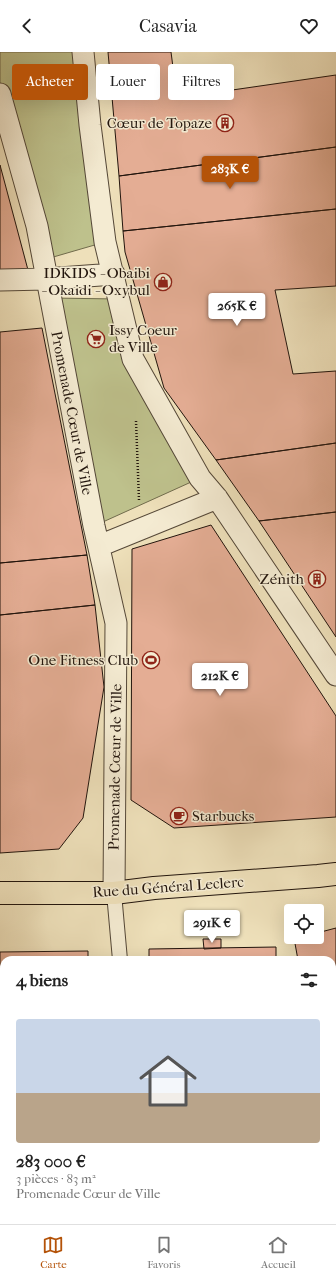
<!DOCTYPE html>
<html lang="fr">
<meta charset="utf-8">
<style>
:root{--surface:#fff;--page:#f6f6f6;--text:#222;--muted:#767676;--line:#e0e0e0;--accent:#b45309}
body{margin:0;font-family:"IM FELL French Canon",serif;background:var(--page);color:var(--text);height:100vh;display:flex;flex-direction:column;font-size:15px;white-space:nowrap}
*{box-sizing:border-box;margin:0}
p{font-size:13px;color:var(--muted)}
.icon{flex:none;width:22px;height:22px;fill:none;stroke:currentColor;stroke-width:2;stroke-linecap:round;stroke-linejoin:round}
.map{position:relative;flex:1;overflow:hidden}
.drawer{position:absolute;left:0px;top:904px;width:336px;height:268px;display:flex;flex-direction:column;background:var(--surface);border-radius:12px 12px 0 0;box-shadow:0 4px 16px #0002}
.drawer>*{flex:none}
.top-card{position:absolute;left:12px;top:12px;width:312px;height:36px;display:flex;gap:8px}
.tools{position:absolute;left:284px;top:852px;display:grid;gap:8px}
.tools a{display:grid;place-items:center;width:40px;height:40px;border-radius:4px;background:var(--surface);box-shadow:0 4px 16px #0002;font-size:20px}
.price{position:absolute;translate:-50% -34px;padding:0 9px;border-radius:4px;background:#fff;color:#222;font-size:13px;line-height:26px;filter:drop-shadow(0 1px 2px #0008)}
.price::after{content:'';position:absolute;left:50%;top:24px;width:12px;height:9px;margin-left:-6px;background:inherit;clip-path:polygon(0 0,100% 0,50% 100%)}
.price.selected{background:var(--accent);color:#fff}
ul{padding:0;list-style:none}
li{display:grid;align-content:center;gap:8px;height:212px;padding:0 16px}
li span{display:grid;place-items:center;height:124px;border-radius:4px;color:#555}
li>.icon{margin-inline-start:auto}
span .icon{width:72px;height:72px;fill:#fffc;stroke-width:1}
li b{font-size:17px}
h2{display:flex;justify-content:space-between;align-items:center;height:48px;padding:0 16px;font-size:17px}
.pill{padding:0 14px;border-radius:4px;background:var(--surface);box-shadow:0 4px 16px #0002;font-size:14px;line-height:36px}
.pill.selected{background:var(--accent);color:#fff}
header{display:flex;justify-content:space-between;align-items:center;height:52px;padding:0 16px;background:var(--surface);font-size:18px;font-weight:600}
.tab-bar{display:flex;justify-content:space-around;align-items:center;height:56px;border-top:1px solid var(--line);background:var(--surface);font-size:11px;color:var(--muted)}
.tab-bar a{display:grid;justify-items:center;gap:2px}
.tab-bar .selected{color:var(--accent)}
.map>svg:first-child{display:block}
.green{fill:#bec18c;stroke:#706b4c}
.building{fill:#e4ad94;stroke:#22150d}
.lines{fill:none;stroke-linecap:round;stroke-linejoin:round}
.service-casing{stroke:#554838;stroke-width:16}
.pedestrian-casing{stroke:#554838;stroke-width:23}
.primary-casing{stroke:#22150d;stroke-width:24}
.path{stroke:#22150d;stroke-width:2.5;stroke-dasharray:1 2;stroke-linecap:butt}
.service{stroke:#f4ebd2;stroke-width:14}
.pedestrian{stroke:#f4ebd2;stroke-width:21}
.primary{stroke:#eee0ba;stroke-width:22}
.labels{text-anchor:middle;stroke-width:3;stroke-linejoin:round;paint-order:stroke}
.poi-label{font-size:15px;fill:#22150d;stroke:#f4ebd2;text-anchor:end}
.street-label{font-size:15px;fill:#22150d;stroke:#f4ebd2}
</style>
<header><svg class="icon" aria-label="back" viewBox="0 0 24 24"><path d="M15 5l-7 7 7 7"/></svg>Casavia<svg class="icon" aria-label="heart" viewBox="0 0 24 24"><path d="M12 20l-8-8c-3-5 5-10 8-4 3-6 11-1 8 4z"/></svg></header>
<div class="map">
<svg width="336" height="1172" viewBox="0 0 336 1172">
<rect width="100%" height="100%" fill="#eee0ba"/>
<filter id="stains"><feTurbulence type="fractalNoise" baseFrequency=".005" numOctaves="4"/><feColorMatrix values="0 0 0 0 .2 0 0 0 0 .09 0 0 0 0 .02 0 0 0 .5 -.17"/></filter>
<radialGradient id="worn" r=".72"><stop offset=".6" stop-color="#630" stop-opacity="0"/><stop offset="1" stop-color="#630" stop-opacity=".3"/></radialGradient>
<path class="green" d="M0 0H83L105 190 43 208 0 42Z
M50 246 118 247 133 307 200 426 94 474Z"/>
<path class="building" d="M108 0H171L177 46 336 23V95L119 124Z
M336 95V157L123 179 119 124Z
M0 113 28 218H0Z
M336 157V234L275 238 293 322 336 319V391L216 408 164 336 125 200 123 179Z
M42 276 87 503 0 511V280Z
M336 391V460L259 469 216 408Z
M336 460V585L259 469Z
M211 473 336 664V765L174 776 131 748 132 497Z
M87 503 95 553 0 563V511Z
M95 553 104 635 83 766 59 797 0 801V563Z
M336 876V1084L332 1066V908H298L294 886 317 885V881Z
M203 887H221V896L204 897Z
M276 895V908H149V897Z
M88 899V908H4V990H0V900Z
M0 1120H2V1145H0Z
M113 1168H204V1172H109V1170H113Z"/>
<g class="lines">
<defs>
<path id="service" d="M114 841 120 908
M66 1168V1172
M12 1172 25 1170 26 1172"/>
<path id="pedestrian" d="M83 0 90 73 105 190 133 307 200 426 217 446 336 623
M0 42 37 174 94 474 116 571 114 841
M0 228 46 227 114 222
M99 494 217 446"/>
<path id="primary" d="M0 841H114L154 836 318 824 336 822"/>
</defs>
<use href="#service" class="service-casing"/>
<use href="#pedestrian" class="pedestrian-casing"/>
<use href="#primary" class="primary-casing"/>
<path class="path" d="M136 369 139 448
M275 1168 278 1172
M260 1172V1168"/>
<use href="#service" class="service"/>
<use href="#pedestrian" class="pedestrian"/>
<use href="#primary" class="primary"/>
</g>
<defs>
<symbol id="building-ring" viewBox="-11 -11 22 22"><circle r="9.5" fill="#f4ebd2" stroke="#8f2418" stroke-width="1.5"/><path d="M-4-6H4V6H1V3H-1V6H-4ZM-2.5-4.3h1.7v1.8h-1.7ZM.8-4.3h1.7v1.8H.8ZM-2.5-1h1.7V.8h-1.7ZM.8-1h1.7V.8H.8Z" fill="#8f2418"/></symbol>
<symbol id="shop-ring" viewBox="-11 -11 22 22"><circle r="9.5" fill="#f4ebd2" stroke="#8f2418" stroke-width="1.5"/><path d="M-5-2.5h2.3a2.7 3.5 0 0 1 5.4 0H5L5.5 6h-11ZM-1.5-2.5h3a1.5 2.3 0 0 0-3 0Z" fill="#8f2418"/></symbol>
<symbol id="supermarket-ring" viewBox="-11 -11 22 22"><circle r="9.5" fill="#f4ebd2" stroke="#8f2418" stroke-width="1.5"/><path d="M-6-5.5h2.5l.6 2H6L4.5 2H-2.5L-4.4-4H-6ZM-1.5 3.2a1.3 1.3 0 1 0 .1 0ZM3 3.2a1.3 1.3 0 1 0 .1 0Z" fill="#8f2418"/></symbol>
<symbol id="stadium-ring" viewBox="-11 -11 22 22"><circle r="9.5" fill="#f4ebd2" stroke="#8f2418" stroke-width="1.5"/><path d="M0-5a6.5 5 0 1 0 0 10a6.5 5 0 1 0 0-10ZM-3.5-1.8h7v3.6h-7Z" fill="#8f2418"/></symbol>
<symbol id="cafe-ring" viewBox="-11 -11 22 22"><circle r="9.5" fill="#f4ebd2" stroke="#8f2418" stroke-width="1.5"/><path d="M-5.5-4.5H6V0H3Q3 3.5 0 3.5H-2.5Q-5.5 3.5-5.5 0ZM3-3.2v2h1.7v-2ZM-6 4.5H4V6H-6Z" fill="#8f2418"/></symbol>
</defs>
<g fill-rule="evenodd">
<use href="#building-ring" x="215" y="61" width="20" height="20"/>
<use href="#shop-ring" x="153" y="220" width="20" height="20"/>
<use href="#supermarket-ring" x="86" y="277" width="20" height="20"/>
<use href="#building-ring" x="307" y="517" width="20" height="20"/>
<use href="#stadium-ring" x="141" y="598" width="20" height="20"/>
<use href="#cafe-ring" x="169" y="754" width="20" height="20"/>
</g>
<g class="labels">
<g class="poi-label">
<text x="212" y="76">Cœur de Topaze</text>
<text x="150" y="226">IDKIDS - Obaibi<tspan x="150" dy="17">- Okaidi - Oxybul</tspan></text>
<text x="109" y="283" text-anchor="start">Issy Coeur<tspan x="109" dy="17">de Ville</tspan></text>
<text x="304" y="532">Zénith</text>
<text x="138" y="613">One Fitness Club</text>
<text x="192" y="769" text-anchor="start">Starbucks</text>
</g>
<g class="street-label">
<text transform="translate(72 361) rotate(79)" y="5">Promenade Cœur de Ville</text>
<text transform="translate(115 715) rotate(-89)" y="5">Promenade Cœur de Ville</text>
<text transform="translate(168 835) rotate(-4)" y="5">Rue du Général Leclerc</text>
</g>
</g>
<rect width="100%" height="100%" filter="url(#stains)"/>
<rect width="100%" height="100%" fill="url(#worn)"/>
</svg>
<div class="tools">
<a><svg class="icon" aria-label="locate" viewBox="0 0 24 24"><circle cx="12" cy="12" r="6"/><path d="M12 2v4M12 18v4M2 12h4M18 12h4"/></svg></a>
</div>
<b class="price selected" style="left:230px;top:138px">283K €</b>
<b class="price" style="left:237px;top:275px">265K €</b>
<b class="price" style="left:220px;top:645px">212K €</b>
<b class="price" style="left:212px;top:892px">291K €</b>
<div class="top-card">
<a class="pill selected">Acheter</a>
<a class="pill">Louer</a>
<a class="pill">Filtres</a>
</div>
<section class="drawer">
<h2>4 biens<svg class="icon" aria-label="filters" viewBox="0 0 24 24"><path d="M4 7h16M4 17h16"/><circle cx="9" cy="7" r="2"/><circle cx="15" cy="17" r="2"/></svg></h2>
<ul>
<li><span style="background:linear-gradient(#c9d6e8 60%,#b9a48a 0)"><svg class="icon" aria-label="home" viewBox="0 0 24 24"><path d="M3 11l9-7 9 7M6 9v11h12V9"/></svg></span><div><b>283 000 €</b><p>3 pièces · 83 m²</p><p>Promenade Cœur de Ville</p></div></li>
</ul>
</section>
</div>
<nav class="tab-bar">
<a class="selected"><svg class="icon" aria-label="map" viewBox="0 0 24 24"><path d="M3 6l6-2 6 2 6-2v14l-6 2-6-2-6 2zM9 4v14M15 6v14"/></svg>Carte</a>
<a><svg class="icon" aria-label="saved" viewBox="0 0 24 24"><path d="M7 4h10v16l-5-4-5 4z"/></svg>Favoris</a>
<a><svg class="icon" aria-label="home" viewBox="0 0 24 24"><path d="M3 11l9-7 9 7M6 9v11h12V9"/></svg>Accueil</a>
</nav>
